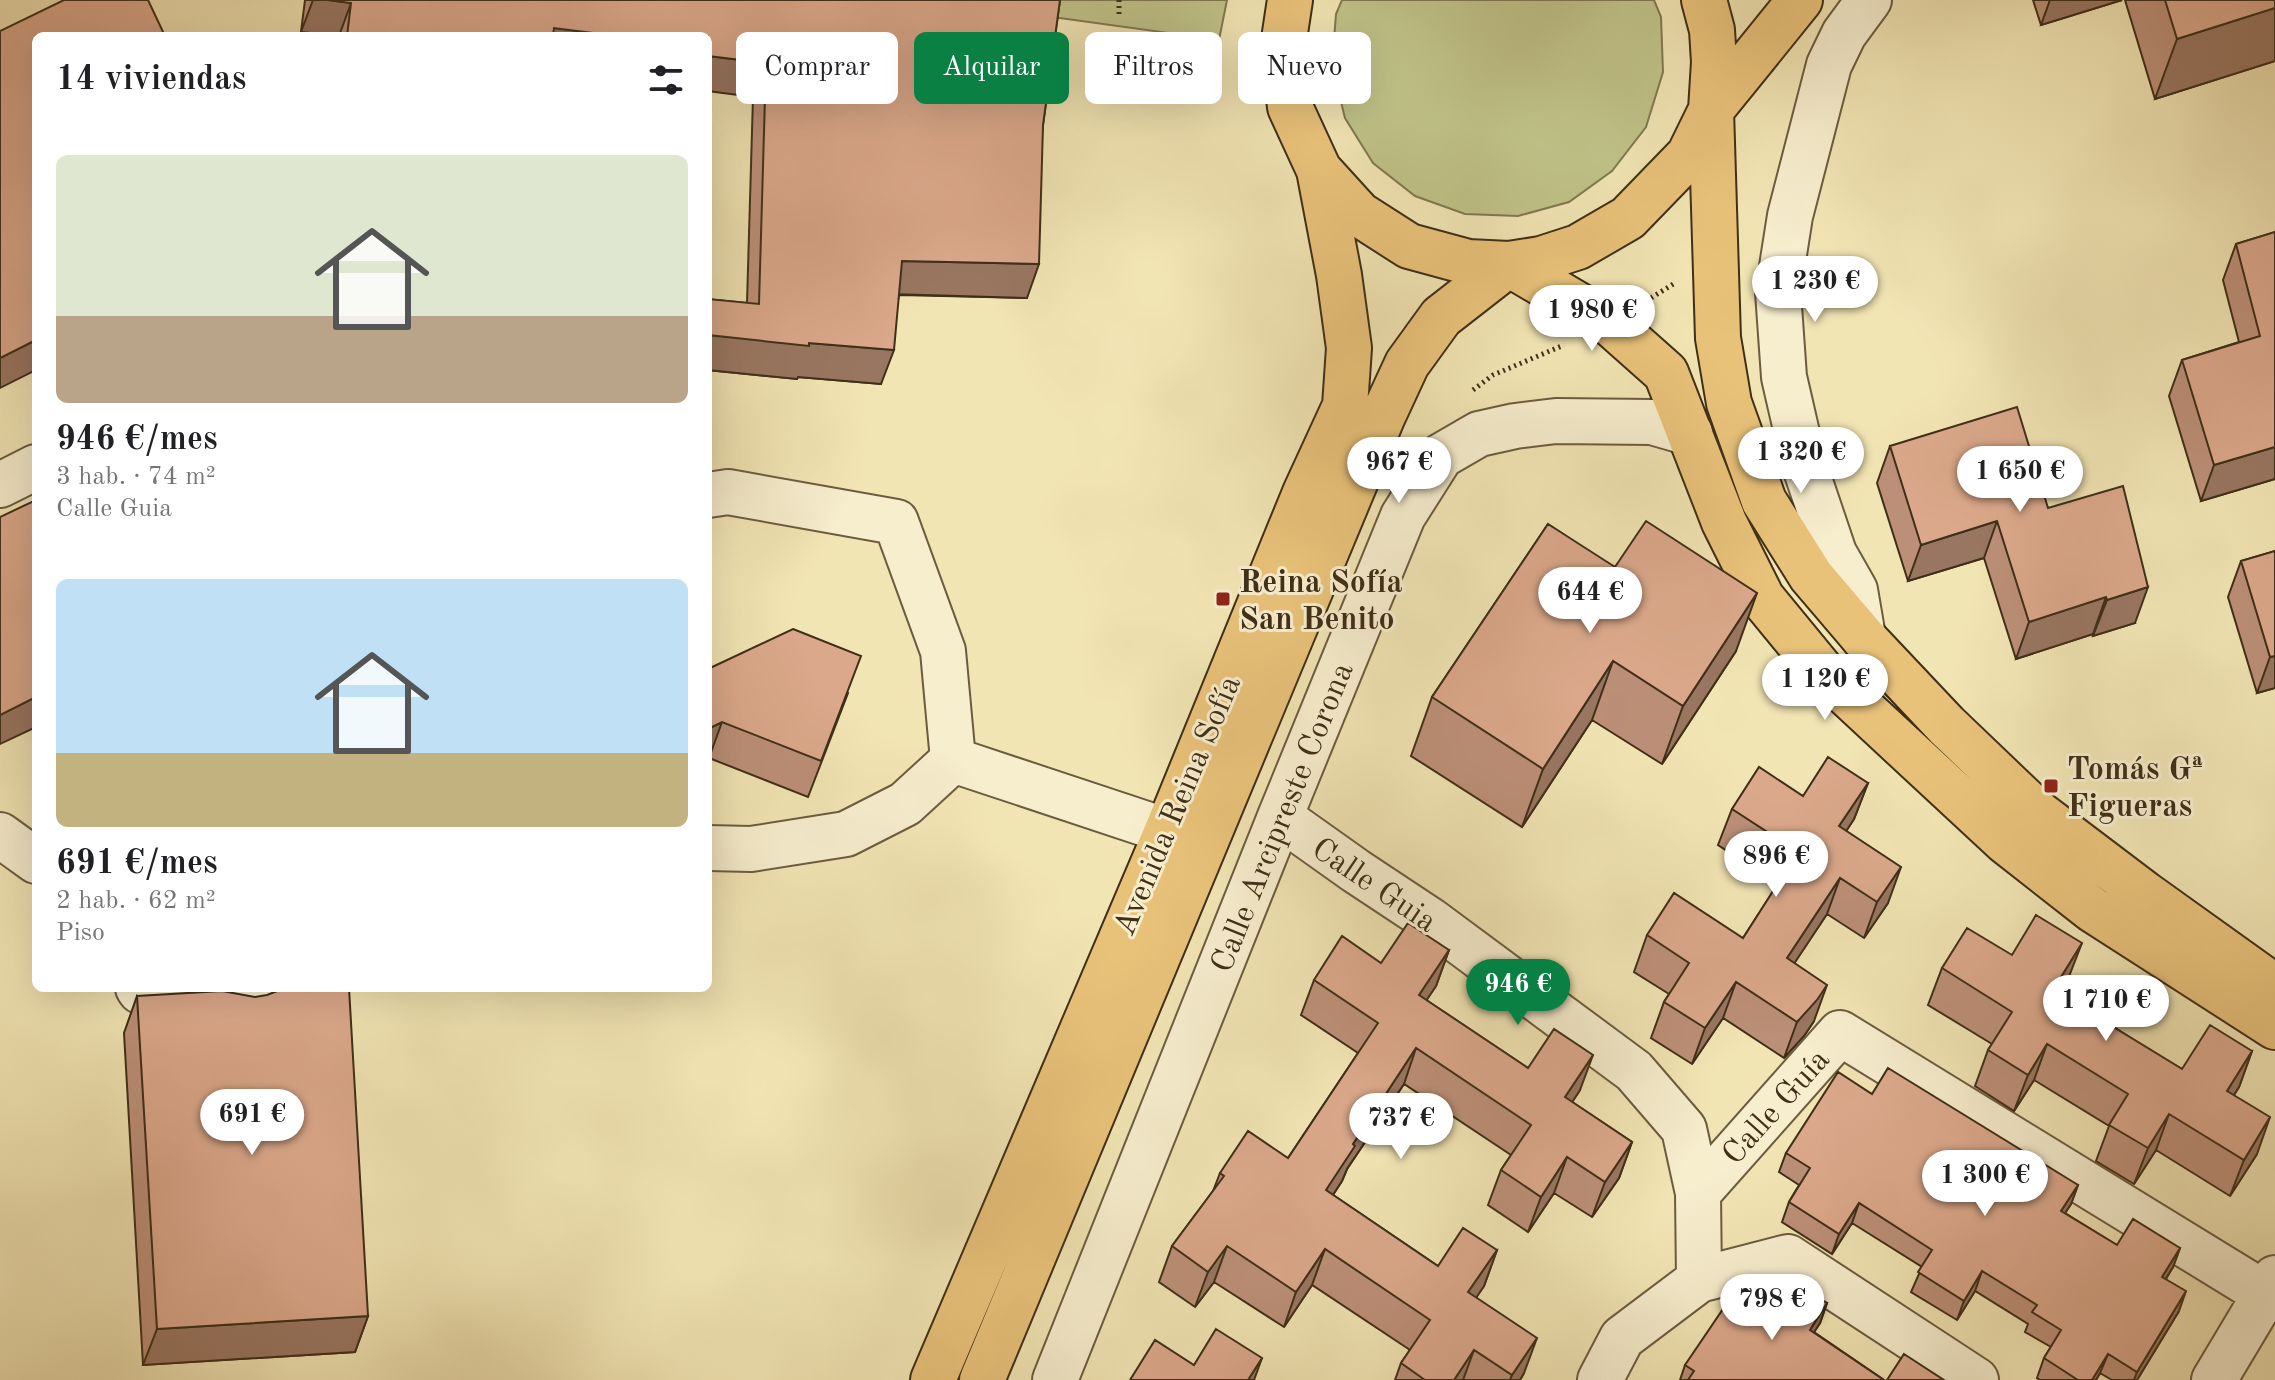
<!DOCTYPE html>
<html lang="es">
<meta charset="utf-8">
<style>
:root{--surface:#fff;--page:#f2f2f2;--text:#202124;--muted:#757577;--accent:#0b8043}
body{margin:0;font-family:"Old Standard TT",serif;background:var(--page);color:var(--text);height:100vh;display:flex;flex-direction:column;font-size:30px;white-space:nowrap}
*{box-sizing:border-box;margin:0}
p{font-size:26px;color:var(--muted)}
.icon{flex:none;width:44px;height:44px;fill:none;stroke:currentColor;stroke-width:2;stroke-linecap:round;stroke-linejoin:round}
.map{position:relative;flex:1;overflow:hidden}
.sheet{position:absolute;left:32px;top:32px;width:680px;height:960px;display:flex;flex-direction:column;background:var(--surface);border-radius:12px;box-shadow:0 8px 32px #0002}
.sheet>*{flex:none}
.banner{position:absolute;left:736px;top:32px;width:760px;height:72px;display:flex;gap:16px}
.price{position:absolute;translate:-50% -68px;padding:0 18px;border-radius:28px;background:#fff;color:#222;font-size:26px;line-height:52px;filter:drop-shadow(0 2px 4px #0008)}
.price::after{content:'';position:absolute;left:50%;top:48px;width:24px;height:18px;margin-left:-12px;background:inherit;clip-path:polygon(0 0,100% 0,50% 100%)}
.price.selected{background:var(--accent);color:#fff}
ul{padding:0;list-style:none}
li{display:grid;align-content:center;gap:16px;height:424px;padding:0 24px}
li span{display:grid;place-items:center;height:248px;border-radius:12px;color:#555}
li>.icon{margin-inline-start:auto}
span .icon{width:144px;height:144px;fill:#fffc;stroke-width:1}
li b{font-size:34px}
h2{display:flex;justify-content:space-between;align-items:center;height:96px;padding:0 24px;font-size:34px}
.chip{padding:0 28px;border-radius:12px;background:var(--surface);box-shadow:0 8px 32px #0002;font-size:28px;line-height:72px}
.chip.selected{background:var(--accent);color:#fff}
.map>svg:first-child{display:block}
.green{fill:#c0c389;stroke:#807950;stroke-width:2}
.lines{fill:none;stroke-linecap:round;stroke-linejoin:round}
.minor-casing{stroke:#6c5c3f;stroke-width:48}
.major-casing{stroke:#3f2f18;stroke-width:48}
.path{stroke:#3f2f18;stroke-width:5;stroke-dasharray:2 4;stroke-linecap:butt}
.minor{stroke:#f7eece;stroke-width:44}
.major{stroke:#e9c27a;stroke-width:44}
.wall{fill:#bc9078;stroke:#3f2f18;stroke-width:2}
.shaded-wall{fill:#997661;stroke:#3f2f18;stroke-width:2}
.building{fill:#dba88b;stroke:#3f2f18;stroke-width:2}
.poi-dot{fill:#8f2418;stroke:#f7eece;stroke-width:3}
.labels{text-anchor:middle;stroke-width:6;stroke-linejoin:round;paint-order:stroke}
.poi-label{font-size:32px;font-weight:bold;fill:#3f2f18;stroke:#f7eece;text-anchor:start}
.street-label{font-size:32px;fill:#3f2f18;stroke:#f7eece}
</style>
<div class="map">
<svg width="2275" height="1380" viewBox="0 0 2275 1380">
<rect width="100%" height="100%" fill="#f2e5b4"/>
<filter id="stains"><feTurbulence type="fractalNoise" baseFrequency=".0025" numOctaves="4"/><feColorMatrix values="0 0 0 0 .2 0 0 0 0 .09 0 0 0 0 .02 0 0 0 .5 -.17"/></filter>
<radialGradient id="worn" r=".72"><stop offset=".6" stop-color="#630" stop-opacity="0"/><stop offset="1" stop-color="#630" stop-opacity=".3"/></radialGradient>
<path class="green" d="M930 0H1227L1219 40Z
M1342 0H1654L1661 17 1663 72 1646 127 1612 171 1569 202 1518 216 1465 214 1415 196 1373 163 1345 118 1332 66 1336 14Z"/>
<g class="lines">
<defs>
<path id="minor" d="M0 485 36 467
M708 495 728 492 896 522 943 651 953 760
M1863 637 1855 590 1834 553 1804 464 1784 377 1778 292 1790 216 1829 65 1844 34 1869 0
M953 760 1167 831
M1280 817 1356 871 1430 920 1634 1071 1684 1129 1698 1193 1699 1280
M0 835 36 861
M708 848 751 849 846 834 905 804 953 760
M138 988 140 991 245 1008 296 988
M1698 1193 1840 1033 2275 1300
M1055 1380 1280 817 1403 516 1441 456 1479 434 1515 426 1556 421 1652 422 1690 433
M1600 1380 1622 1338 1699 1280 1788 1257 1976 1380
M2214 1380 2275 1278"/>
<path id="major" d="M1711 110 1718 338 1729 403 1764 501 1811 576 1863 637 1946 725 2038 813 2145 894 2275 987
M1711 110 1800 0
M1319 170 1359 214 1409 246 1468 262 1509 264 1541 259 1578 247 1628 218 1689 155 1711 110 1714 62 1712 30 1704 0
M1509 264 1612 325 1666 373 1724 522 1762 598 1822 671 2005 841 2093 910 2275 1027
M933 1380 1167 831 1305 493 1345 406 1349 348 1339 275 1319 170 1290 107 1283 46 1290 0
M982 1380 1382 418 1407 364 1441 317 1509 264"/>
</defs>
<use href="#minor" class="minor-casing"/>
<use href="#major" class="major-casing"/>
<path class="path" d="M1119 0V14
M1646 301 1675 283
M1473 390 1493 375 1564 345"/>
<use href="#minor" class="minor"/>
<use href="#major" class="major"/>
</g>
<path class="wall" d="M305 0H1060L1043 125 1027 298 899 295 881 384 798 377 797 379 708 370V299L747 303 753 97 708 36H333L301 32Z
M2033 0H2122L2041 25Z
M2125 0H2275V61L2155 99Z
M2275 232V479L2201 501 2169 396 2182 360 2239 342 2223 280 2236 244Z
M1890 446 2048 508 2135 623 2093 636V634L2016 659 1984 558 1908 581 1877 483Z
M1548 524 1736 651 1662 764 1592 720 1522 827 1411 756 1432 697Z
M2275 551V688L2257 693 2228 597 2241 561Z
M708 669 848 693 808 797 709 758 708 759Z
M1868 783 1854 819 1846 831 1888 903 1864 938 1827 914 1794 963 1814 1021 1804 1036 1784 1058 1723 1018 1692 1064 1651 1038 1664 1002 1669 994 1634 972 1647 935 1743 938 1778 884 1718 845 1732 809Z
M1449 950 1436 986 1426 1000 1528 1068 1580 1090 1572 1102 1632 1142 1619 1178 1592 1217 1554 1193 1528 1232 1488 1205 1501 1170 1511 1155 1404 1084 1347 1169 1342 1181 1333 1195 1438 1266 1497 1250 1484 1286 1476 1297 1524 1373 1520 1380H1395L1401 1363 1410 1350 1312 1285 1284 1327 1214 1282 1195 1307 1159 1282 1172 1246 1213 1191 1220 1173 1288 1158 1358 1053 1301 1015 1314 980 1381 963Z
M2012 955 2068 979 2059 994 2182 1069 2252 1051 2239 1087 2234 1095 2257 1154 2230 1196 2156 1150 2134 1184 2096 1161 2109 1126 2034 1080 2014 1111 1975 1086 1988 1050 1992 1044 1928 1005 1942 968Z
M137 996 368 1316 355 1352 143 1365 124 1033Z
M1872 1094 2078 1185 2071 1204 2065 1213 2117 1245 2180 1248 2173 1267 2166 1279 2179 1311 2137 1380H2112L2100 1373 2096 1380H2040L2037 1378 2044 1358 2051 1347 2025 1332 2028 1324 1975 1291 1957 1320 1911 1292 1922 1267 1852 1223 1832 1254 1782 1222 1789 1202 1799 1185 1779 1172 1786 1153Z
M1827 1303 1820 1323 1814 1332 1884 1380H1680L1685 1365 1770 1304Z"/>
<path class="shaded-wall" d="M313 0H328L351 3 339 36 301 32Z
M2050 0H2122L2041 25Z
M2275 8V61L2155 99 2177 39Z
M554 28 617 36H551Z
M708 56 766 63 753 97 708 91Z
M902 261 1039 264 1027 298 890 294Z
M708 335 809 343 894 350 881 384 798 377 797 379 708 370Z
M36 340V370L0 388V358Z
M2275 447V479L2201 501 2214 465Z
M1997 521 1984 558 1908 581 1921 545Z
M2148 587 2135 623 2093 636 2107 600Z
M1757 593 1736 651 1662 764 1683 706Z
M2106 597 2093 634 2016 659 2029 622Z
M2275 656V688L2257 693 2270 657Z
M1613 661 1592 720 1522 827 1543 769Z
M36 697V727L0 744V715Z
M722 722 709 758 708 759V729Z
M1868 783 1854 819 1826 862 1839 826Z
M1901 867 1888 903 1864 938 1877 902Z
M1840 878 1827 914 1774 994 1787 958Z
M2082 943 2068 979 2040 1026 2053 990Z
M1449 950 1436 986 1406 1031 1419 995Z
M1736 982 1723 1018 1692 1064 1705 1028Z
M1827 985 1814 1021 1804 1036 1784 1058 1797 1022Z
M2047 1044 2034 1080 2014 1111 2028 1075Z
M1416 1048 1404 1084 1347 1169 1342 1181 1313 1225 1326 1190 1353 1144Z
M2252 1051 2239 1087 2213 1127 2227 1091Z
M1593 1055 1580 1090 1552 1133 1565 1097Z
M2169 1114 2156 1150 2134 1184 2148 1148Z
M2270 1117 2257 1154 2230 1196 2244 1160Z
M1632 1142 1619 1178 1592 1217 1605 1182Z
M1567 1157 1554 1193 1528 1232 1541 1197Z
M2078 1185 2071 1204 2054 1230 2061 1211Z
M1859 1203 1852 1223 1832 1254 1839 1234Z
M1227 1246 1214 1282 1195 1307 1208 1272Z
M2180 1248 2173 1267 2155 1296 2162 1277Z
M1325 1249 1312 1285 1284 1327 1296 1292Z
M1497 1250 1484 1286 1456 1328 1468 1292Z
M1982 1271 1975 1291 1957 1320 1964 1301Z
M2186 1291 2179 1311 2137 1380H2134L2137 1372Z
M1827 1303 1820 1323 1803 1349 1810 1330Z
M368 1316 355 1352 143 1365 157 1329Z
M1537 1338 1524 1373 1520 1380H1510L1512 1375Z
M1474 1350 1463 1380H1454Z
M2108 1354 2100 1373 2096 1380H2092Z
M1262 1358 1254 1380H1248Z"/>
<path class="building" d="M64 0H148L165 36H36V340L0 358V31Z
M328 0H1060L1043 125 1039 264 902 261 894 350 809 343V346L708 335V299L759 304 766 63 708 56V36H617L554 28 553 36H347L351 3Z
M2165 0H2275V8L2177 39Z
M2275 232V447L2214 465 2182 360 2260 336 2236 244Z
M2017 407 2048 508 2123 486 2148 587 2107 600 2106 597 2029 622 1997 521 1921 545 1890 446Z
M36 500V697L0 715V517Z
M1646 521 1757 593 1683 706 1613 661 1543 769 1432 697 1548 524 1615 567Z
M2275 551V656L2270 657 2241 561Z
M793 629 861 656 821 761 722 722 708 729V669Z
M1828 757 1868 783 1839 826 1901 867 1877 902 1840 878 1787 958 1827 985 1817 1000 1797 1022 1736 982 1705 1028 1664 1002 1689 963 1647 935 1674 893 1743 938 1798 852 1732 809 1759 767 1803 796Z
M2036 915 2082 943 2053 990 2182 1069 2210 1025 2252 1051 2227 1091 2270 1117 2244 1160 2169 1114 2148 1148 2109 1125 2128 1094 2047 1044 2028 1075 1988 1050 2012 1012 1942 968 1967 928 2012 955Z
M1408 923 1449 950 1419 995 1528 1068 1554 1029 1593 1055 1565 1097 1632 1142 1605 1182 1567 1157 1541 1197 1501 1170 1531 1125 1416 1048 1353 1144 1355 1146 1326 1190 1438 1266 1463 1228 1497 1250 1468 1292 1537 1338 1512 1375 1474 1350 1454 1380H1425L1401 1363 1430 1320 1325 1249 1296 1292 1227 1246 1208 1272 1172 1246 1224 1176 1220 1173 1248 1131 1288 1158 1378 1023 1314 980 1342 936 1381 963Z
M285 988H349L368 1316 157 1329 137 996 222 991 255 997 267 995Z
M1888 1068 2078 1185 2061 1211 2117 1245 2133 1219 2180 1248 2162 1277 2186 1291 2137 1372 2108 1354 2092 1380H2078L2044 1358 2061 1330 2032 1312 2037 1305 1982 1271 1964 1301 1918 1272 1932 1250 1859 1203 1839 1234 1789 1202 1810 1168 1786 1153 1838 1072 1872 1094Z
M1788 1277 1827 1303 1810 1330 1884 1380H1688L1694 1371 1685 1365 1740 1284 1770 1304Z
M1216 1329 1262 1358 1248 1380H1130L1155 1340 1194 1365Z
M1904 1354 1944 1380H1887Z"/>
<g class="poi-dot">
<rect x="1215" y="591" width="16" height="16" rx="4"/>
<rect x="2043" y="778" width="16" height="16" rx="4"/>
</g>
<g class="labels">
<g class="poi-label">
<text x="1239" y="592">Reina Sofía<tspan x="1239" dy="37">San Benito</tspan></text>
<text x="2067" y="779">Tomás Gª<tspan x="2067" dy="37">Figueras</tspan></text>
</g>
<g class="street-label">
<text transform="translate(1176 805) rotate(-67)" y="11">Avenida Reina Sofía</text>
<text transform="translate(1281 817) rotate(-68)" y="11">Calle Arcipreste Corona</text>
<text transform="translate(1375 884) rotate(34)" y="11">Calle Guia</text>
<text transform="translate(1775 1106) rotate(-48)" y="11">Calle Guía</text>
</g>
</g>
<rect width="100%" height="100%" filter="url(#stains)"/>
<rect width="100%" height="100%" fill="url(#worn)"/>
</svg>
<b class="price" style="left:1815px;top:324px">1 230 €</b>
<b class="price" style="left:1592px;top:353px">1 980 €</b>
<b class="price" style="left:1801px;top:495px">1 320 €</b>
<b class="price" style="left:1399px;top:505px">967 €</b>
<b class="price" style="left:2020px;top:514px">1 650 €</b>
<b class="price" style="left:1590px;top:635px">644 €</b>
<b class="price" style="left:1825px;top:722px">1 120 €</b>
<b class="price" style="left:1776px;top:899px">896 €</b>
<b class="price selected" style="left:1518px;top:1027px">946 €</b>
<b class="price" style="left:2106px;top:1043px">1 710 €</b>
<b class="price" style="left:252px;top:1157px">691 €</b>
<b class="price" style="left:1401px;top:1161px">737 €</b>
<b class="price" style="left:1985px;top:1218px">1 300 €</b>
<b class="price" style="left:1772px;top:1342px">798 €</b>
<div class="banner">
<a class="chip">Comprar</a>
<a class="chip selected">Alquilar</a>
<a class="chip">Filtros</a>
<a class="chip">Nuevo</a>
</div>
<section class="sheet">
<h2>14 viviendas<svg class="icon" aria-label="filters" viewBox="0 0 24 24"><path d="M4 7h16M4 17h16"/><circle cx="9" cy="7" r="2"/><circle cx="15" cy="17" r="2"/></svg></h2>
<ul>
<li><span style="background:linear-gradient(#dfe7d0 65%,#b9a48a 0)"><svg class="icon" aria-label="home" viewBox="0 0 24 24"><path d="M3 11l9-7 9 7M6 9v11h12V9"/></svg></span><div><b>946 €/mes</b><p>3 hab. · 74 m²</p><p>Calle Guia</p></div></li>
<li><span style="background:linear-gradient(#bfe0f5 70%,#c2b280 0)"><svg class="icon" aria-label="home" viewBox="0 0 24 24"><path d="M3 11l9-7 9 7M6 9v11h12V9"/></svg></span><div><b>691 €/mes</b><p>2 hab. · 62 m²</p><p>Piso</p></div></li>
</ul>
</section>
</div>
